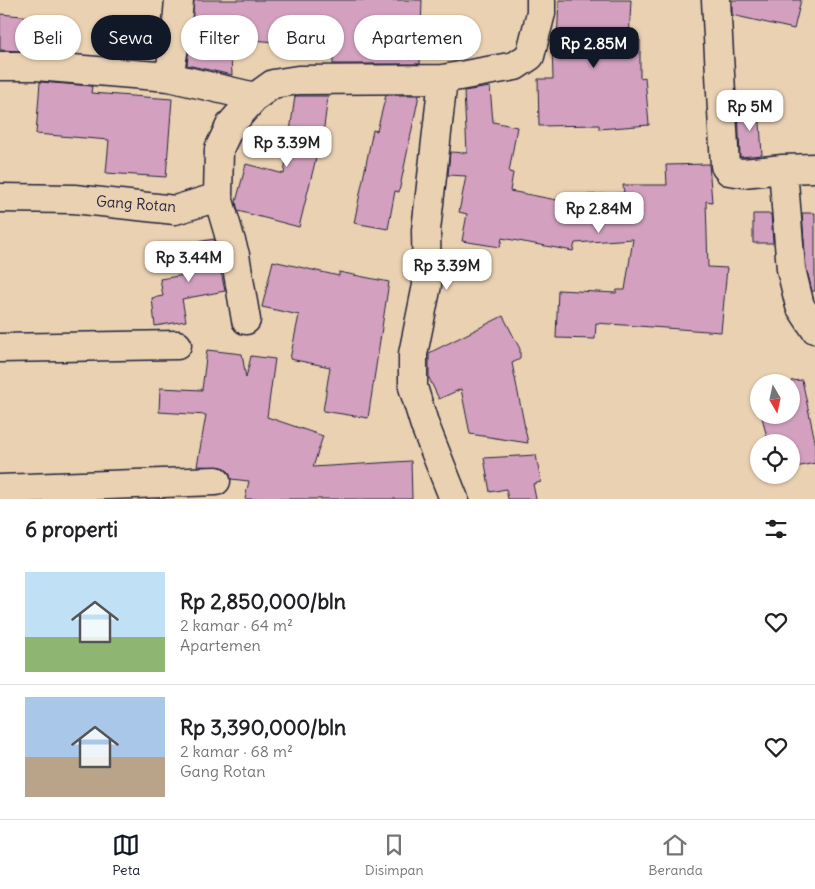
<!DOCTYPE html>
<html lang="id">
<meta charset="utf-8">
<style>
:root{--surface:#fff;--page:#f2f2f2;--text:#202124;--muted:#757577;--line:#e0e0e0;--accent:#111827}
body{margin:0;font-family:Delius,sans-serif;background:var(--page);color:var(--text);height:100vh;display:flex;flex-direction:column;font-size:19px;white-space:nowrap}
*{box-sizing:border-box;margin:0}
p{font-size:16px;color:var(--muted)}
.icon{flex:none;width:28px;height:28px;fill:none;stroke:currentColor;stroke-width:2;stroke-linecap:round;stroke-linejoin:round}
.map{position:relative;height:499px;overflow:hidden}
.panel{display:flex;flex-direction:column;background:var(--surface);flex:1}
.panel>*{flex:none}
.hud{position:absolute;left:15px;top:15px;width:500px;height:45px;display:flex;gap:10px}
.needle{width:32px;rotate:171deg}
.fabs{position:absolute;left:750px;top:374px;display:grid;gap:10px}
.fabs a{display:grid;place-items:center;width:50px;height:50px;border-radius:50%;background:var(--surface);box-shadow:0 1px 4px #0004;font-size:25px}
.price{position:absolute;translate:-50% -42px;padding:0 11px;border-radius:10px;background:#fff;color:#222;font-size:16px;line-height:32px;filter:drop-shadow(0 1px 2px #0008)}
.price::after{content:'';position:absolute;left:50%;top:30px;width:15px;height:11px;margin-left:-8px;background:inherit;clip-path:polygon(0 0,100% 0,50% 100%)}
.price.active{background:var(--accent);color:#fff}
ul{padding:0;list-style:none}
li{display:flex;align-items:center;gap:15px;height:125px;padding:0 25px}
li+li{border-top:1px solid var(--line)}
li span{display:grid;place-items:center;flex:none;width:140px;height:100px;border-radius:0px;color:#555}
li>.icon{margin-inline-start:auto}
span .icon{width:60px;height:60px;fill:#fffc;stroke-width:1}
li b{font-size:21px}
h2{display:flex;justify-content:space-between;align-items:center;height:60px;padding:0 25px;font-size:21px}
.pill{padding:0 18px;border-radius:22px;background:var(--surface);box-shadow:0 1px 4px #0004;font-size:18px;line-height:45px}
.pill.active{background:var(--accent);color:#fff}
.menu{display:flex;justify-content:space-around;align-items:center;height:70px;border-top:1px solid var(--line);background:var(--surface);font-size:14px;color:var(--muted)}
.menu a{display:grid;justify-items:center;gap:2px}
.menu .active{color:var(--accent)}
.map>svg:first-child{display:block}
.building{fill:#d3a1bf;stroke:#22223b}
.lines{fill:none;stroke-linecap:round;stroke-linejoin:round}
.minor-casing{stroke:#22223b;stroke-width:31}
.minor{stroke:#ead1b2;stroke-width:28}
.labels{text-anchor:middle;stroke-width:4;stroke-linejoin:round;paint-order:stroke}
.street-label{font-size:15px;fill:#22223b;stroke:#ead1b2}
</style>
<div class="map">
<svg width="815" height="499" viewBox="0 0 815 499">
<rect width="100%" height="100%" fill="#ead1b2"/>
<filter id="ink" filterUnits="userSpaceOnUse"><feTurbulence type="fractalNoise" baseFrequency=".02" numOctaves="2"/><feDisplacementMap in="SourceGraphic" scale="10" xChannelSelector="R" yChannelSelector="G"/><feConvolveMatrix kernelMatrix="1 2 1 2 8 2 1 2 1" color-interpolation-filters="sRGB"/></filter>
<g filter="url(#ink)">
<path class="building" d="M194 0H422L420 64H333V47L230 38 232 75 187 65Z
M559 0H631L629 40H640V78L645 77 649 125 599 129V125L539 126 538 79H553L552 43 557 42Z
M732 0H801L794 29 732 15Z
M0 14 66 20 63 53 0 50Z
M40 82 92 86 91 93 172 99 166 177 106 173 109 140 36 134Z
M490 87 493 122 517 127 509 172 513 173 510 191 588 206 587 195 624 193 623 185H667L666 165 709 164 712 202 706 201 708 267 727 268 721 332 596 323 595 339 556 338 558 290 616 293 617 290H625L633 239 575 243 573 251 502 238 500 247 462 241 467 214 459 212 466 176 448 175 450 152 467 153 464 91Z
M386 95H419L399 192 395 191 388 229 354 223 373 130 377 131Z
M295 96H328L322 142H320L299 227 238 211 236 202 246 164 284 174Z
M759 107 762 155 740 157 738 109Z
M802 213H815V291H812L806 267Z
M753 214H771L773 243H753Z
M214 239 225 291 182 299 186 321 155 326 152 298 163 296 160 279 191 274 186 244Z
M273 261 339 276V272L389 282 368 418 323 411 330 367 290 359 299 315 262 307Z
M503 316 520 349V359L512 363 528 443 470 434 461 389 439 399 429 378V353Z
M207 350 242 354 246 378 251 356 275 359 267 417 323 436 313 467 411 461 412 499H245L249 481 231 479 229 472 223 467 197 466 206 415 159 412 160 388 202 390Z
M802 380 815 441V463L791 468V442H768L762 417 791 415V381Z
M536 455 541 482 533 484 536 499H508L506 489 490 492 484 458Z"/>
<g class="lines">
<defs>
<path id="minor" d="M716 0 725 166 729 171 743 173 783 169 791 269 800 306 815 329
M0 66H36L169 77 255 97
M169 77 176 35 179 0
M443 79 426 230 427 285 413 354V387L425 426 454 499
M783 169 815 168
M0 198 74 199 175 210 218 197
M246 320 235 255 218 197 219 149 231 124 255 97 273 84 298 80 443 79 515 66 530 56 541 13V0
M0 348 177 345
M0 489 216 481"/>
</defs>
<use href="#minor" class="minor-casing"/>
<use href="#minor" class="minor"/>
</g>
</g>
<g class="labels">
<g class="street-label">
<text transform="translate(136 204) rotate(4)" y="5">Gang Rotan</text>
</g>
</g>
</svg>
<div class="fabs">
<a><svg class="needle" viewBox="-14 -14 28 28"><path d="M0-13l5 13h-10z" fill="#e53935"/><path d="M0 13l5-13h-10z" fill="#757577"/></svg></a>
<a><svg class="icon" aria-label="locate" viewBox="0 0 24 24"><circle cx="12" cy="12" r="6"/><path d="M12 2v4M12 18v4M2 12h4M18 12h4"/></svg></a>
</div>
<b class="price active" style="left:594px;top:69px">Rp 2.85M</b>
<b class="price" style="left:750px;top:132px">Rp 5M</b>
<b class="price" style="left:287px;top:168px">Rp 3.39M</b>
<b class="price" style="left:599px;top:234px">Rp 2.84M</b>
<b class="price" style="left:189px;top:283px">Rp 3.44M</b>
<b class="price" style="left:447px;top:291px">Rp 3.39M</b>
<div class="hud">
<a class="pill">Beli</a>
<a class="pill active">Sewa</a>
<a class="pill">Filter</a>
<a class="pill">Baru</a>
<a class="pill">Apartemen</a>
</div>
</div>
<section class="panel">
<h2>6 properti<svg class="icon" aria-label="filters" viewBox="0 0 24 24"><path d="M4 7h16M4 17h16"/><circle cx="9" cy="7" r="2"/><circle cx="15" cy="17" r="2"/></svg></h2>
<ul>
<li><span style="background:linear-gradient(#bfe0f5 65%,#8fb573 0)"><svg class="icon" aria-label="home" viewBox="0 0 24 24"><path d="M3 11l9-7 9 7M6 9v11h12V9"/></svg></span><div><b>Rp 2,850,000/bln</b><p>2 kamar · 64 m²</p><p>Apartemen</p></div><svg class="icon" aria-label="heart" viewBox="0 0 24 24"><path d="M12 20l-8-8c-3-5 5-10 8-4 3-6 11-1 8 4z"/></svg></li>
<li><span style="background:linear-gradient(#a9c7e8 60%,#b9a48a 0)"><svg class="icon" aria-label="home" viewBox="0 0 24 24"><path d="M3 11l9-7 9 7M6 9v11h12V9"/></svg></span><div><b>Rp 3,390,000/bln</b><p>2 kamar · 68 m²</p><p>Gang Rotan</p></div><svg class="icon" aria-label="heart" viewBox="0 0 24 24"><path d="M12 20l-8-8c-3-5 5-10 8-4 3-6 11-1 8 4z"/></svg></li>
</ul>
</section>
<nav class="menu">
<a class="active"><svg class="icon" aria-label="map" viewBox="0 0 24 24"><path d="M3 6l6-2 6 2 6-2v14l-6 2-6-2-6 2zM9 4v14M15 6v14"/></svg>Peta</a>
<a><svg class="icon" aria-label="saved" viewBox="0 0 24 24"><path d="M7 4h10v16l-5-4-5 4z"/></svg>Disimpan</a>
<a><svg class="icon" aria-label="home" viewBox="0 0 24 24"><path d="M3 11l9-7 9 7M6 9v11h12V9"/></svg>Beranda</a>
</nav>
